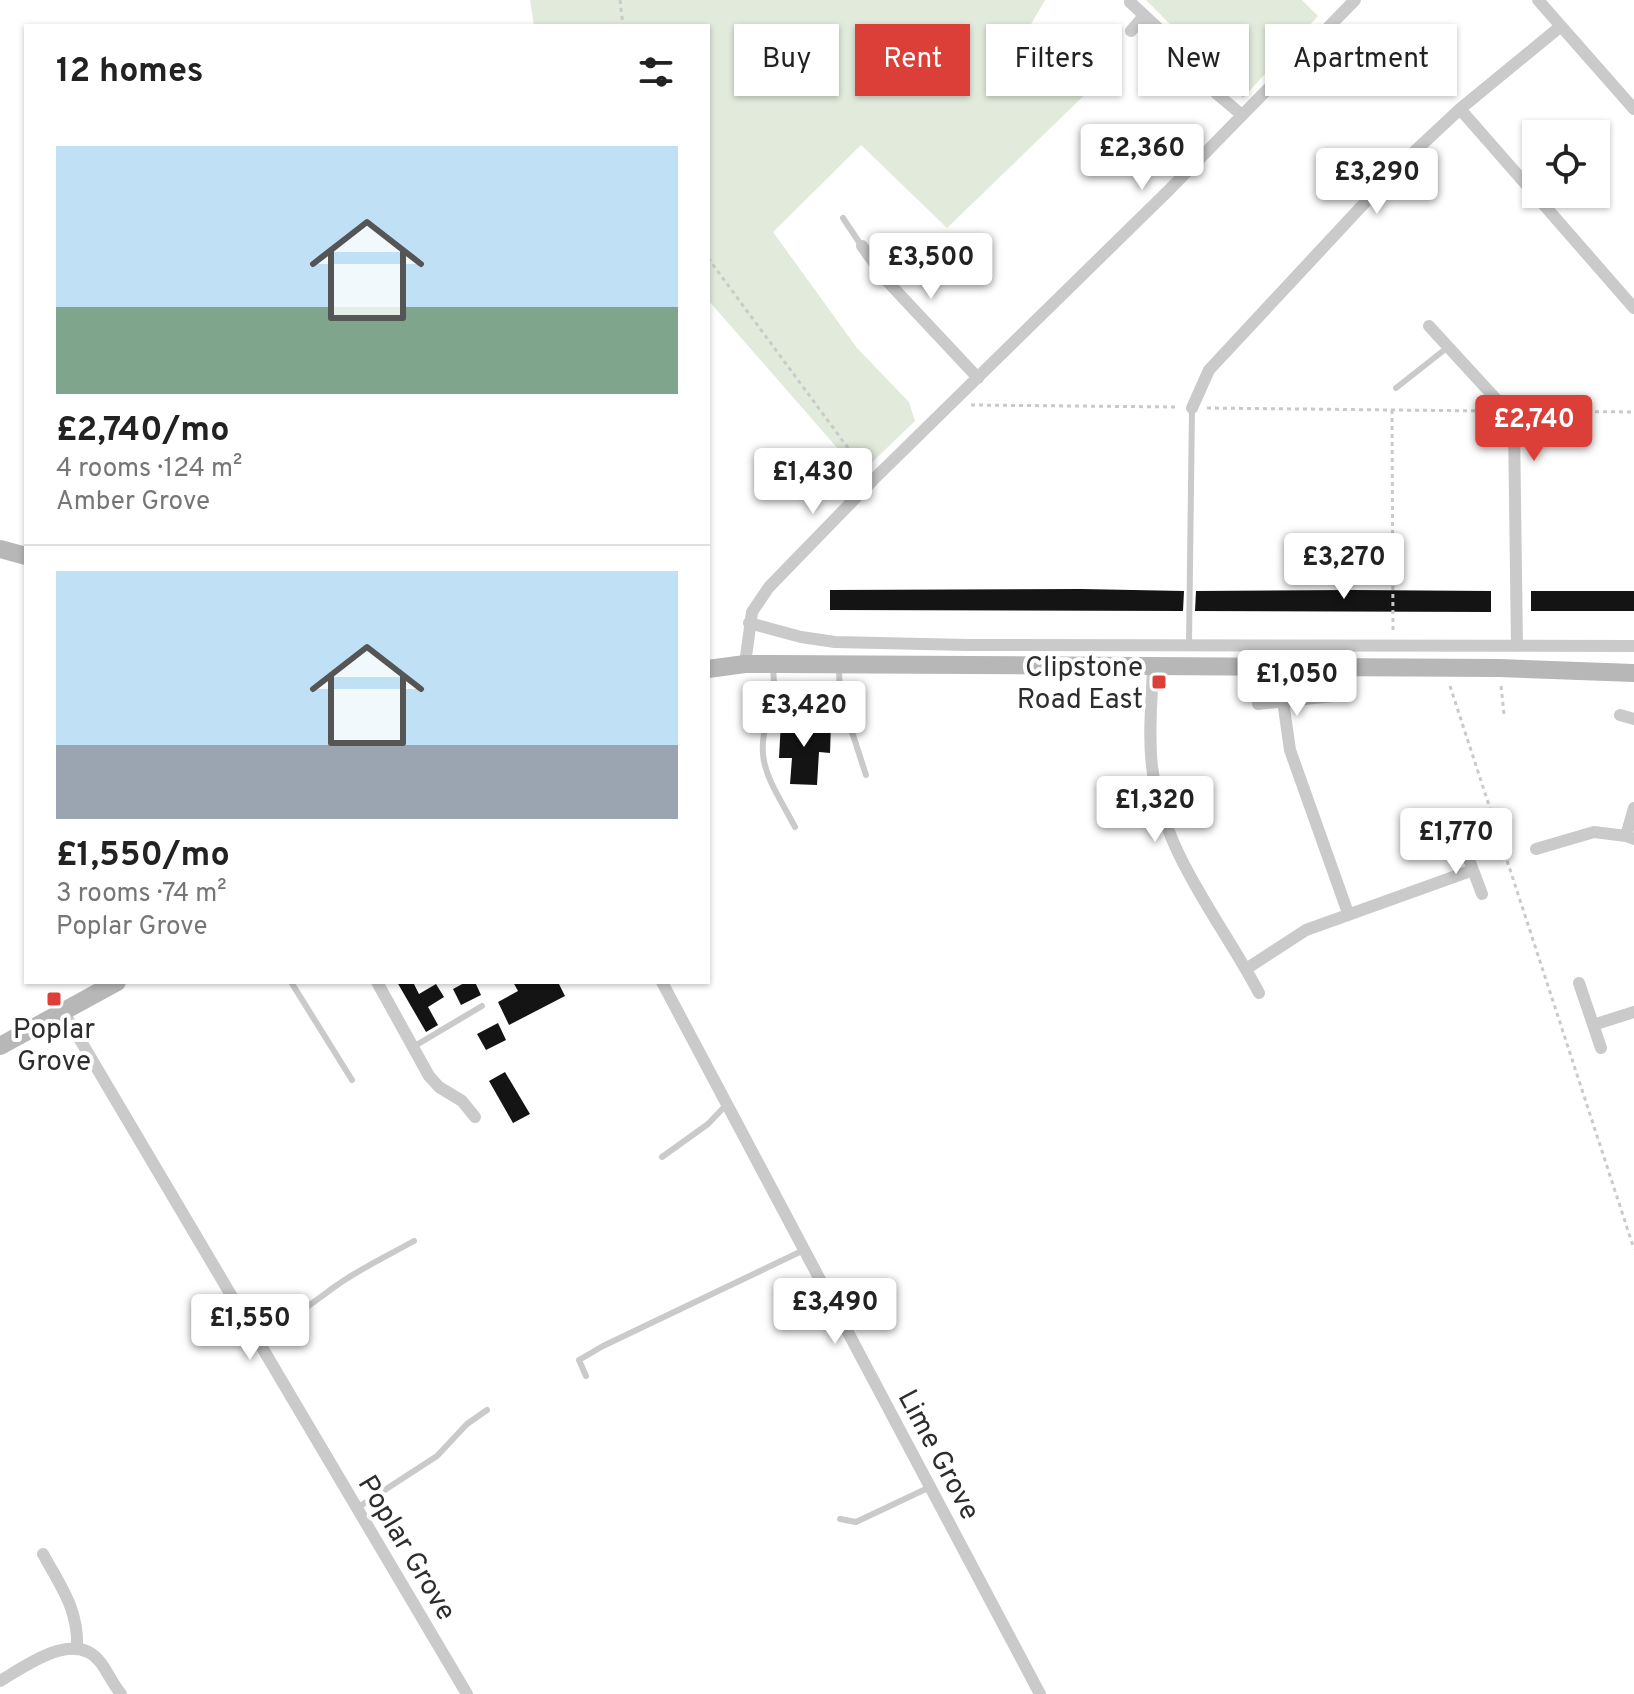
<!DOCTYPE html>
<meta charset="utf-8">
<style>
:root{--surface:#fff;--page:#f6f6f6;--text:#222;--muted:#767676;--line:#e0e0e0;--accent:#db3f38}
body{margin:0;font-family:Overpass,sans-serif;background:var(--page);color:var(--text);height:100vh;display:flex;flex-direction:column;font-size:30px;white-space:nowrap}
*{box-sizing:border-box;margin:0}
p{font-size:26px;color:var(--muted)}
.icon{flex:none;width:44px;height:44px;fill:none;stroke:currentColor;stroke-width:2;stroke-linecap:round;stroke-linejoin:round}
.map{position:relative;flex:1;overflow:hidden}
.sheet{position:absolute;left:24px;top:24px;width:686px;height:960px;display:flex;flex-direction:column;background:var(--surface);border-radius:0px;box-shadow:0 2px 6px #0004}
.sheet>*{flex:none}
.guide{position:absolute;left:734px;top:24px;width:760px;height:72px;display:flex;gap:16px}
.tools{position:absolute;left:1522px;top:120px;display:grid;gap:16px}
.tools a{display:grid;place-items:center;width:88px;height:88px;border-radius:0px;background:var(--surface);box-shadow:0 2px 6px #0004;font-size:40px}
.price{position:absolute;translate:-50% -68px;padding:0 18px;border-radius:8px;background:#fff;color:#222;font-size:26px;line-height:52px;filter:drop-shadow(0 2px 4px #0008)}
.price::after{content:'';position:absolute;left:50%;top:48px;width:24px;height:18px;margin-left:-12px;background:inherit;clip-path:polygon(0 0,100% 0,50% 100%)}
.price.current{background:var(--accent);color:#fff}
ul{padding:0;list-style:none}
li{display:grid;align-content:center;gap:16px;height:424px;padding:0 32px}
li+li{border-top:2px solid var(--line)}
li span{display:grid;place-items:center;height:248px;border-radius:0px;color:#555}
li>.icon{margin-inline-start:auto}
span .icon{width:144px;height:144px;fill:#fffc;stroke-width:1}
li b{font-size:34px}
h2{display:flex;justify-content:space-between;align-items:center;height:96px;padding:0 32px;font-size:34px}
.tag{padding:0 28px;border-radius:0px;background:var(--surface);box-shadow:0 2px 6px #0004;font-size:28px;line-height:72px}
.tag.current{background:var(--accent);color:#fff}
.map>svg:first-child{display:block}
.green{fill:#e1eadb}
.building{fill:#141414}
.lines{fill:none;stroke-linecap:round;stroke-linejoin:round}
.path{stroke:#cacaca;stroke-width:3;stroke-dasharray:4 4;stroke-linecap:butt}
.lane{stroke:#cacaca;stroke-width:6}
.street{stroke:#cacaca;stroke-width:12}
.secondary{stroke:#b7b7b7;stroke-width:18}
.poi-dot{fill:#db3f38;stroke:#fff;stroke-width:3}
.labels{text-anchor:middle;stroke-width:8;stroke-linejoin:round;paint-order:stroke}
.poi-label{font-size:28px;fill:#2d2d2d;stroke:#fff;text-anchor:end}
.street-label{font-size:28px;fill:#2d2d2d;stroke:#fff}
</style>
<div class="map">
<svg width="1634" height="1694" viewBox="0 0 1634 1694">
<rect width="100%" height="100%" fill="#fff"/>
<path class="green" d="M530 0H1045L1027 31 1094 86 947 228 861 145 773 232 857 348 909 402 915 421 860 474 708 300V26H534Z
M1146 0H1302L1318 16 1243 98Z"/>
<path class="building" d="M1081 589 1184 591 1183 611 830 610V590Z
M1351 590 1491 591V612L1195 611 1196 591Z
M1531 591H1634V611H1531Z
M781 721 831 723 830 753 819 752 817 785 790 784 792 758H779Z
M397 982H413L419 994 436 984 444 997 428 1007 438 1025 426 1032Z
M466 982H475L481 995 461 1005 453 989Z
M513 982H558L565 996 509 1025 498 1002 518 991Z
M498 1023 506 1040 486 1050 477 1034Z
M505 1072 530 1114 513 1123 489 1081Z"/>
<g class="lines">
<path class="path" d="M620 0 623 26
M708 258 865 471
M971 405 1179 407
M1207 408 1487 411
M1392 410 1393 630
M1523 411 1634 412
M1450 686 1634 1249
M1501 686 1504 714"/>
<path class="lane" d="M1400 167 1427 197
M843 218 861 245
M1396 388 1448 347
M1189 644 1192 408
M773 668 775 697 840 695 839 669
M840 695 866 775
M775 697C750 758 766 773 795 827
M291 982 352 1080
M413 1047 482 1006
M662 1157 708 1124 727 1104
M251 1329C293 1321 300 1312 333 1288 357 1270 387 1256 414 1241
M586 1376 579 1360 603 1346 804 1250
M357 1508 437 1456 467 1424 487 1410
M840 1519 856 1522 930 1487"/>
<path class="street" d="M1538 0 1634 109
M1130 2 1162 32 1217 94 1242 115
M1131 31 1144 16
M1460 109 1634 308
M862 246 888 282 978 378
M878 264 899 245
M1429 326 1507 411 1514 426 1517 646
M1192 408 1209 370 1399 166 1460 109 1561 26
M749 623 801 637 835 642 968 645 1634 646
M745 664 752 612 769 587 873 480 1168 191 1355 0
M1153 667C1152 699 1148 733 1152 766 1162 853 1220 919 1259 993
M1283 701 1290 750 1348 913
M1258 704 1333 696
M1620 715 1634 719
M1634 808 1626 836 1634 839
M1464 846 1482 894
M1536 849 1594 832 1626 836
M1246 969 1306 930 1473 870
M377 982 429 1076 439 1087 462 1101 475 1117
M662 982 1040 1694
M1579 983 1601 1048
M63 1011 467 1694
M1593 1025 1634 1012
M43 1554C61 1587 79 1610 77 1649
M0 1681C26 1666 75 1628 101 1663 108 1673 113 1684 121 1694"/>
<path class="secondary" d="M0 549 26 556
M708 669 745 664H773L1499 668 1634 673
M0 1046 117 982"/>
</g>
<g class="poi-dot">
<rect x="1151" y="674" width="16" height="16" rx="4"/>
<rect x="46" y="991" width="16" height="16" rx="4"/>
</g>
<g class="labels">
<g class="poi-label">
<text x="1143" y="676">Clipstone<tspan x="1143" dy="32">Road East</tspan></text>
<text x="54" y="1038" text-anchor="middle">Poplar<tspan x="54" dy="32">Grove</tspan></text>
</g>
<g class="street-label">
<text transform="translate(940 1454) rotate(62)" y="10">Lime Grove</text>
<text transform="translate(408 1547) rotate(59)" y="10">Poplar Grove</text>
</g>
</g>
</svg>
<div class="tools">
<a><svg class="icon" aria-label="locate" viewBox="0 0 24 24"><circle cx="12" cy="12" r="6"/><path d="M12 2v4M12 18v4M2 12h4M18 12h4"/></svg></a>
</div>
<b class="price" style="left:1142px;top:192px">£2,360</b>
<b class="price" style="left:1377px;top:216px">£3,290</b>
<b class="price" style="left:931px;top:301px">£3,500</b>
<b class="price current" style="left:1534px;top:463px">£2,740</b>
<b class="price" style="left:813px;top:516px">£1,430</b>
<b class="price" style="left:1344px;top:601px">£3,270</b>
<b class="price" style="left:1297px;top:718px">£1,050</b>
<b class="price" style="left:804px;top:749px">£3,420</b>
<b class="price" style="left:1155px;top:844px">£1,320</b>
<b class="price" style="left:1456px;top:876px">£1,770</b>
<b class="price" style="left:835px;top:1346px">£3,490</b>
<b class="price" style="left:250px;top:1362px">£1,550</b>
<div class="guide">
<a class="tag">Buy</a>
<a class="tag current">Rent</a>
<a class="tag">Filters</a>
<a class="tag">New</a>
<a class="tag">Apartment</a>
</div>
<section class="sheet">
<h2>12 homes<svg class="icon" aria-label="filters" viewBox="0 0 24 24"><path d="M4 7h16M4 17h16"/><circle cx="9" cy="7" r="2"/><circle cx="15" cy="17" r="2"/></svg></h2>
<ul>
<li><span style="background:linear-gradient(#bfe0f5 65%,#7fa58c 0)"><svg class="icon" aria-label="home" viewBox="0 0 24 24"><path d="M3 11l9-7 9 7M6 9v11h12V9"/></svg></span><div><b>£2,740/mo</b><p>4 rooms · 124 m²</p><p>Amber Grove</p></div></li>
<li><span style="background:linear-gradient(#bfe0f5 70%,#9aa5b1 0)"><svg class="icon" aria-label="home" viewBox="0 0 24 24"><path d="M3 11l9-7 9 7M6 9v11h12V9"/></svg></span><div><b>£1,550/mo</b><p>3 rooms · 74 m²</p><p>Poplar Grove</p></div></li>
</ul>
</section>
</div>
